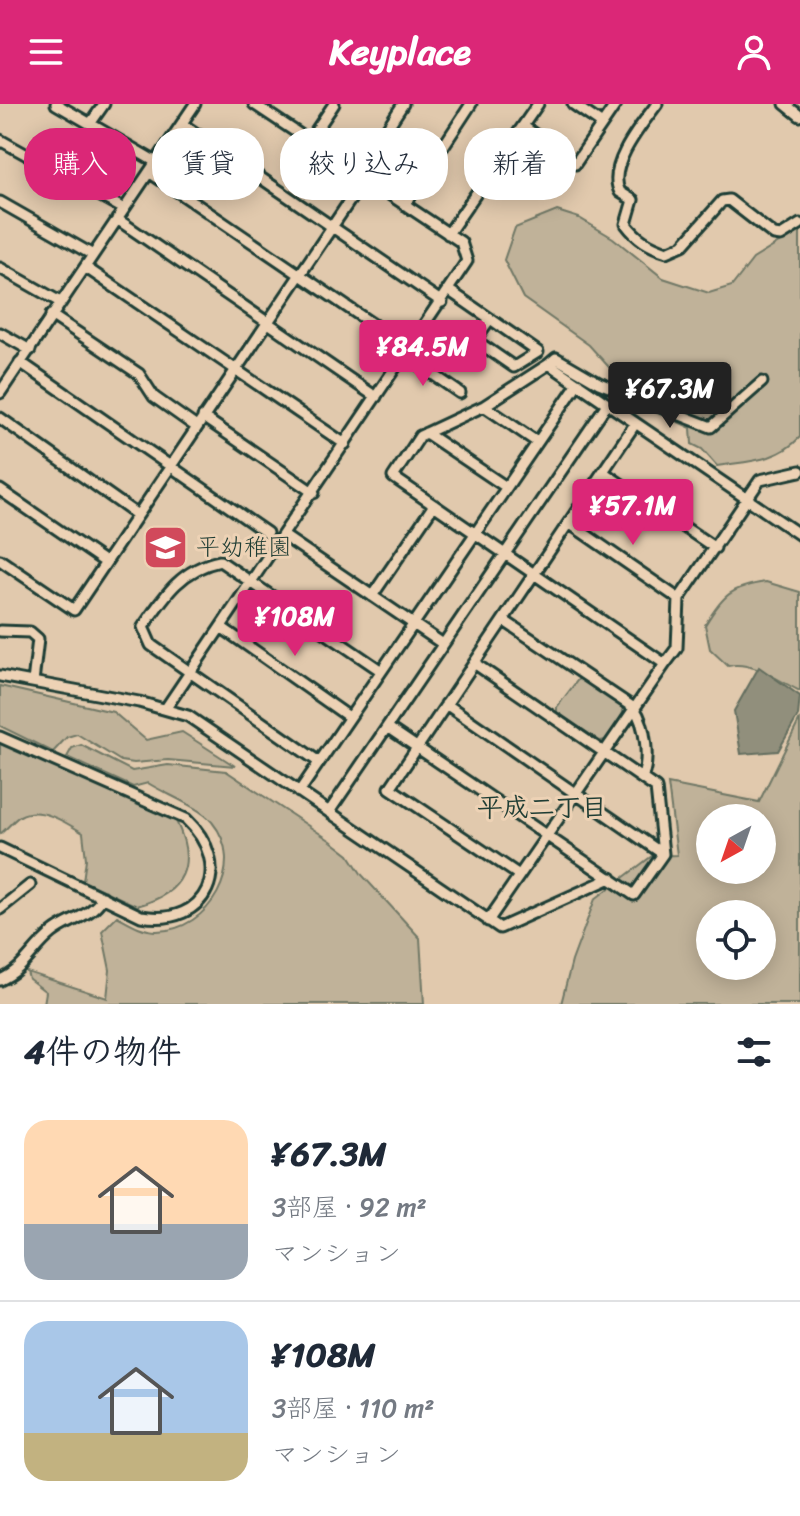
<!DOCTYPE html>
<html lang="ja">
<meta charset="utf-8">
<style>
:root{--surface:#fff;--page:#f6f6f7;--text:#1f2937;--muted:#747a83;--line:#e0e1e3;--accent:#db2777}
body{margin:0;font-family:Sriracha,"Klee One",sans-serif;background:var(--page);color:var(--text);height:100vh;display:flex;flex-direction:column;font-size:30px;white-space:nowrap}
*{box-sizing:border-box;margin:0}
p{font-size:26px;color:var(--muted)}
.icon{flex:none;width:44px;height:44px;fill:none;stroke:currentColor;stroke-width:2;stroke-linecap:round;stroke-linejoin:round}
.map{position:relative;height:900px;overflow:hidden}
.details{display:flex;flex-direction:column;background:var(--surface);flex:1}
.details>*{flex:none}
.banner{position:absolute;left:24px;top:24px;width:752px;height:72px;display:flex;gap:16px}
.needle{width:52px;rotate:220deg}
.tools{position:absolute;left:696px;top:700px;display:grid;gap:16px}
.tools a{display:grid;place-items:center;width:80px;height:80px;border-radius:50%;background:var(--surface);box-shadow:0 4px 20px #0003;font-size:40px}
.price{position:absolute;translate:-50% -68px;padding:0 18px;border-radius:8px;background:var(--accent);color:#fff;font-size:26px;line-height:52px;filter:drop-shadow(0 2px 4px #0008)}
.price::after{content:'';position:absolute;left:50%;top:48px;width:24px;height:18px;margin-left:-12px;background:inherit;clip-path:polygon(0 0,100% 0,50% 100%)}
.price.active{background:#222;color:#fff}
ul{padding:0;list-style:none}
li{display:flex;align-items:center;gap:24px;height:200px;padding:0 24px}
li+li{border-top:2px solid var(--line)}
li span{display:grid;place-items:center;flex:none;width:224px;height:160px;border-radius:24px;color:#555}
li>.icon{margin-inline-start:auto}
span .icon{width:96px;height:96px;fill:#fffc;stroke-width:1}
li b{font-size:34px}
h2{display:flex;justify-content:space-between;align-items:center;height:96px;padding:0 24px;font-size:34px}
.chip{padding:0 28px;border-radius:32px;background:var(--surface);box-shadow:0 4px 20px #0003;font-size:28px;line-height:72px}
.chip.active{background:var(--accent);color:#fff}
header{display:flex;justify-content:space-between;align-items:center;height:104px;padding:0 24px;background:var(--accent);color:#fff;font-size:36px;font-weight:700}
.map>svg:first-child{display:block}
.green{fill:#c0b299;stroke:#707866;stroke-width:2;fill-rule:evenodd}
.water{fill:#918f7b;stroke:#636e5f;stroke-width:2}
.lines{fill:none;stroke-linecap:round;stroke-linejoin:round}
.minor-casing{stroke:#1f3d34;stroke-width:15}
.minor{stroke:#edd2b5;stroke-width:9}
.labels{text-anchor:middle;stroke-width:6;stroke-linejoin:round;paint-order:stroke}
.poi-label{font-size:24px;fill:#1f3d34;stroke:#edd2b5;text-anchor:start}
.neighbourhood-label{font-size:26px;font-weight:bold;fill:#1f3d34;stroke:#edd2b5}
</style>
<header><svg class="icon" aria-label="menu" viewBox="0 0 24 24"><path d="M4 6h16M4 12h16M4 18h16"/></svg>Keyplace<svg class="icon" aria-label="person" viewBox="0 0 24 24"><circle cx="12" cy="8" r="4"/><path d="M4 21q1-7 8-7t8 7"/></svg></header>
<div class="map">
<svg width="800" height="900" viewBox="0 0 800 900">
<rect width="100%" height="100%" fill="#e1c9ad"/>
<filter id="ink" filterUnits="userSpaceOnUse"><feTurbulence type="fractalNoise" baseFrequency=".0125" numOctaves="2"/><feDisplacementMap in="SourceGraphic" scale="16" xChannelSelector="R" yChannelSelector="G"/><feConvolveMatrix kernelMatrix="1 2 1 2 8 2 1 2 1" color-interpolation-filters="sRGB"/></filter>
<g filter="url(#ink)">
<path class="green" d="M557 107 579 114 613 134 663 174 709 189 732 182 753 155 800 126V333C777 358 749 357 717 362L702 345 692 340 691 324 644 302 589 241 523 194 504 156 515 124Z
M766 478 800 488V587C779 577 752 556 728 562L710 545 705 521C723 491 731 483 766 478Z
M580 573 622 603 623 609 606 636 600 637 557 608V603Z
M0 582 113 608 146 636 182 628 235 662 168 656 134 659 121 657 77 630 67 633 53 648 0 622Z
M800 615V900H561L572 857 595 795 652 752 677 751 668 680 759 698ZM710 714H762V766H710ZM710 810H762V862H710Z
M0 638 176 717C197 760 185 789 137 802L83 777 86 755 83 729C67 719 40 701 20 712 13 716 7 725 0 730Z
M81 641 132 667 168 661 226 667 331 737 349 751 362 771 420 834 424 900H44L46 888 29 875 27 868 107 894 110 866 102 827 117 812C130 819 142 827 157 827 209 827 248 761 212 718 200 703 165 690 148 679L133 683 67 653 72 644Z"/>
<path class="water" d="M759 563 800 592 798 612 778 647 741 650 734 607Z"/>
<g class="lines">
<defs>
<path id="minor" d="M56 0 156 58
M573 0 602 20
M657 0C642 20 606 63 620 88L633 96 626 120C637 135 649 142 667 148L683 141 722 97 729 96 774 131 781 132 800 120
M785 0 800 12
M90 20 104 0
M182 20 442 198
M523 22 575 60 616 0
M0 36 124 105
M309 37 334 0
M149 68 409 245
M358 69 403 0
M0 98 93 151
M405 101 471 0
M117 115 376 293
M448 130 538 0
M85 163 345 340
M0 164 60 198
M450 187 538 248 514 263 475 236 490 215
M51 211 139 270 154 293 195 322
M0 229 30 246
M405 251 460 289
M20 258 267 429
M549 260 556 254 599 279 711 323 762 278
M0 289 195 0
M484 302 537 338
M203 313 314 389
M0 314 136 410
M426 329 506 383
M603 368 715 444
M0 386 105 458
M569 419 679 495
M284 432 443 540
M0 456 74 506 365 74
M372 492 434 401
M503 516 634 604C646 621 650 656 642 674
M221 523 349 613
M0 527 30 528 38 535 33 578
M665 560 677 544 679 495 760 376 800 367
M0 572 139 598 188 612 500 824 611 774
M446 600 663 750
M166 604 467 157 461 138 254 0
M387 623 634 791 663 750 656 684 474 559
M0 633 186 715C235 761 208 824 141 812L0 744
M319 658 151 541 143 523C164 492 181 465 220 457L380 566
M299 688 578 279
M329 708 607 300
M519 771 390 684 635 320
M0 805 30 781
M488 817 665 560 393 373 420 332 484 302 549 260 800 431
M0 876C24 866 32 845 52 829 69 815 90 814 103 793"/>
</defs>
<use href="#minor" class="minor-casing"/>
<use href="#minor" class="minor"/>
</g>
</g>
<defs>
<symbol id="school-square" viewBox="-11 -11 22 22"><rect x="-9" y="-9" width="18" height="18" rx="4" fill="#d1495b" stroke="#edd2b5"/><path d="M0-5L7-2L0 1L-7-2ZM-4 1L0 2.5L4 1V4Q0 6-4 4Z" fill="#fff"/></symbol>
</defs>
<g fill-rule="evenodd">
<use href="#school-square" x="140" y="418" width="51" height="51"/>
</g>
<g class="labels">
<g class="poi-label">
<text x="196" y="451">平幼稚園</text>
</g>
<g class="neighbourhood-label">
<text x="542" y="712">平成二丁目</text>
</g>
</g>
</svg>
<div class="tools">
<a><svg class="needle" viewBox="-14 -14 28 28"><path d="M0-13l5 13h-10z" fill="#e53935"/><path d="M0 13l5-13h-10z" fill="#747a83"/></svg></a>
<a><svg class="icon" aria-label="locate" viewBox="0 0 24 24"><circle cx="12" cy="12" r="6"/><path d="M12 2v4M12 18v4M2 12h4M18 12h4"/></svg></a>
</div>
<b class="price" style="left:423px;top:284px">¥84.5M</b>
<b class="price active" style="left:670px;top:326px">¥67.3M</b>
<b class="price" style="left:633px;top:443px">¥57.1M</b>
<b class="price" style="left:295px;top:554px">¥108M</b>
<div class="banner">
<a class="chip active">購入</a>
<a class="chip">賃貸</a>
<a class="chip">絞り込み</a>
<a class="chip">新着</a>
</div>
</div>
<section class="details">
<h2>4件の物件<svg class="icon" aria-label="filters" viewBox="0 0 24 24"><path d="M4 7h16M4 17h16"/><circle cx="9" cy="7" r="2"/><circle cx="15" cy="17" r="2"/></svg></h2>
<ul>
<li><span style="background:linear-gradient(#ffd9b3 65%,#9aa5b1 0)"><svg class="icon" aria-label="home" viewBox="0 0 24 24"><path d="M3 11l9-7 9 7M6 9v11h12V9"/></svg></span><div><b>¥67.3M</b><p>3部屋 · 92 m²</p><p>マンション</p></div></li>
<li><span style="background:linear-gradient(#a9c7e8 70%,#c2b280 0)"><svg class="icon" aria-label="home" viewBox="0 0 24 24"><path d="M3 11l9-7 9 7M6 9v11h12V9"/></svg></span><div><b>¥108M</b><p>3部屋 · 110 m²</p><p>マンション</p></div></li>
</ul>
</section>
